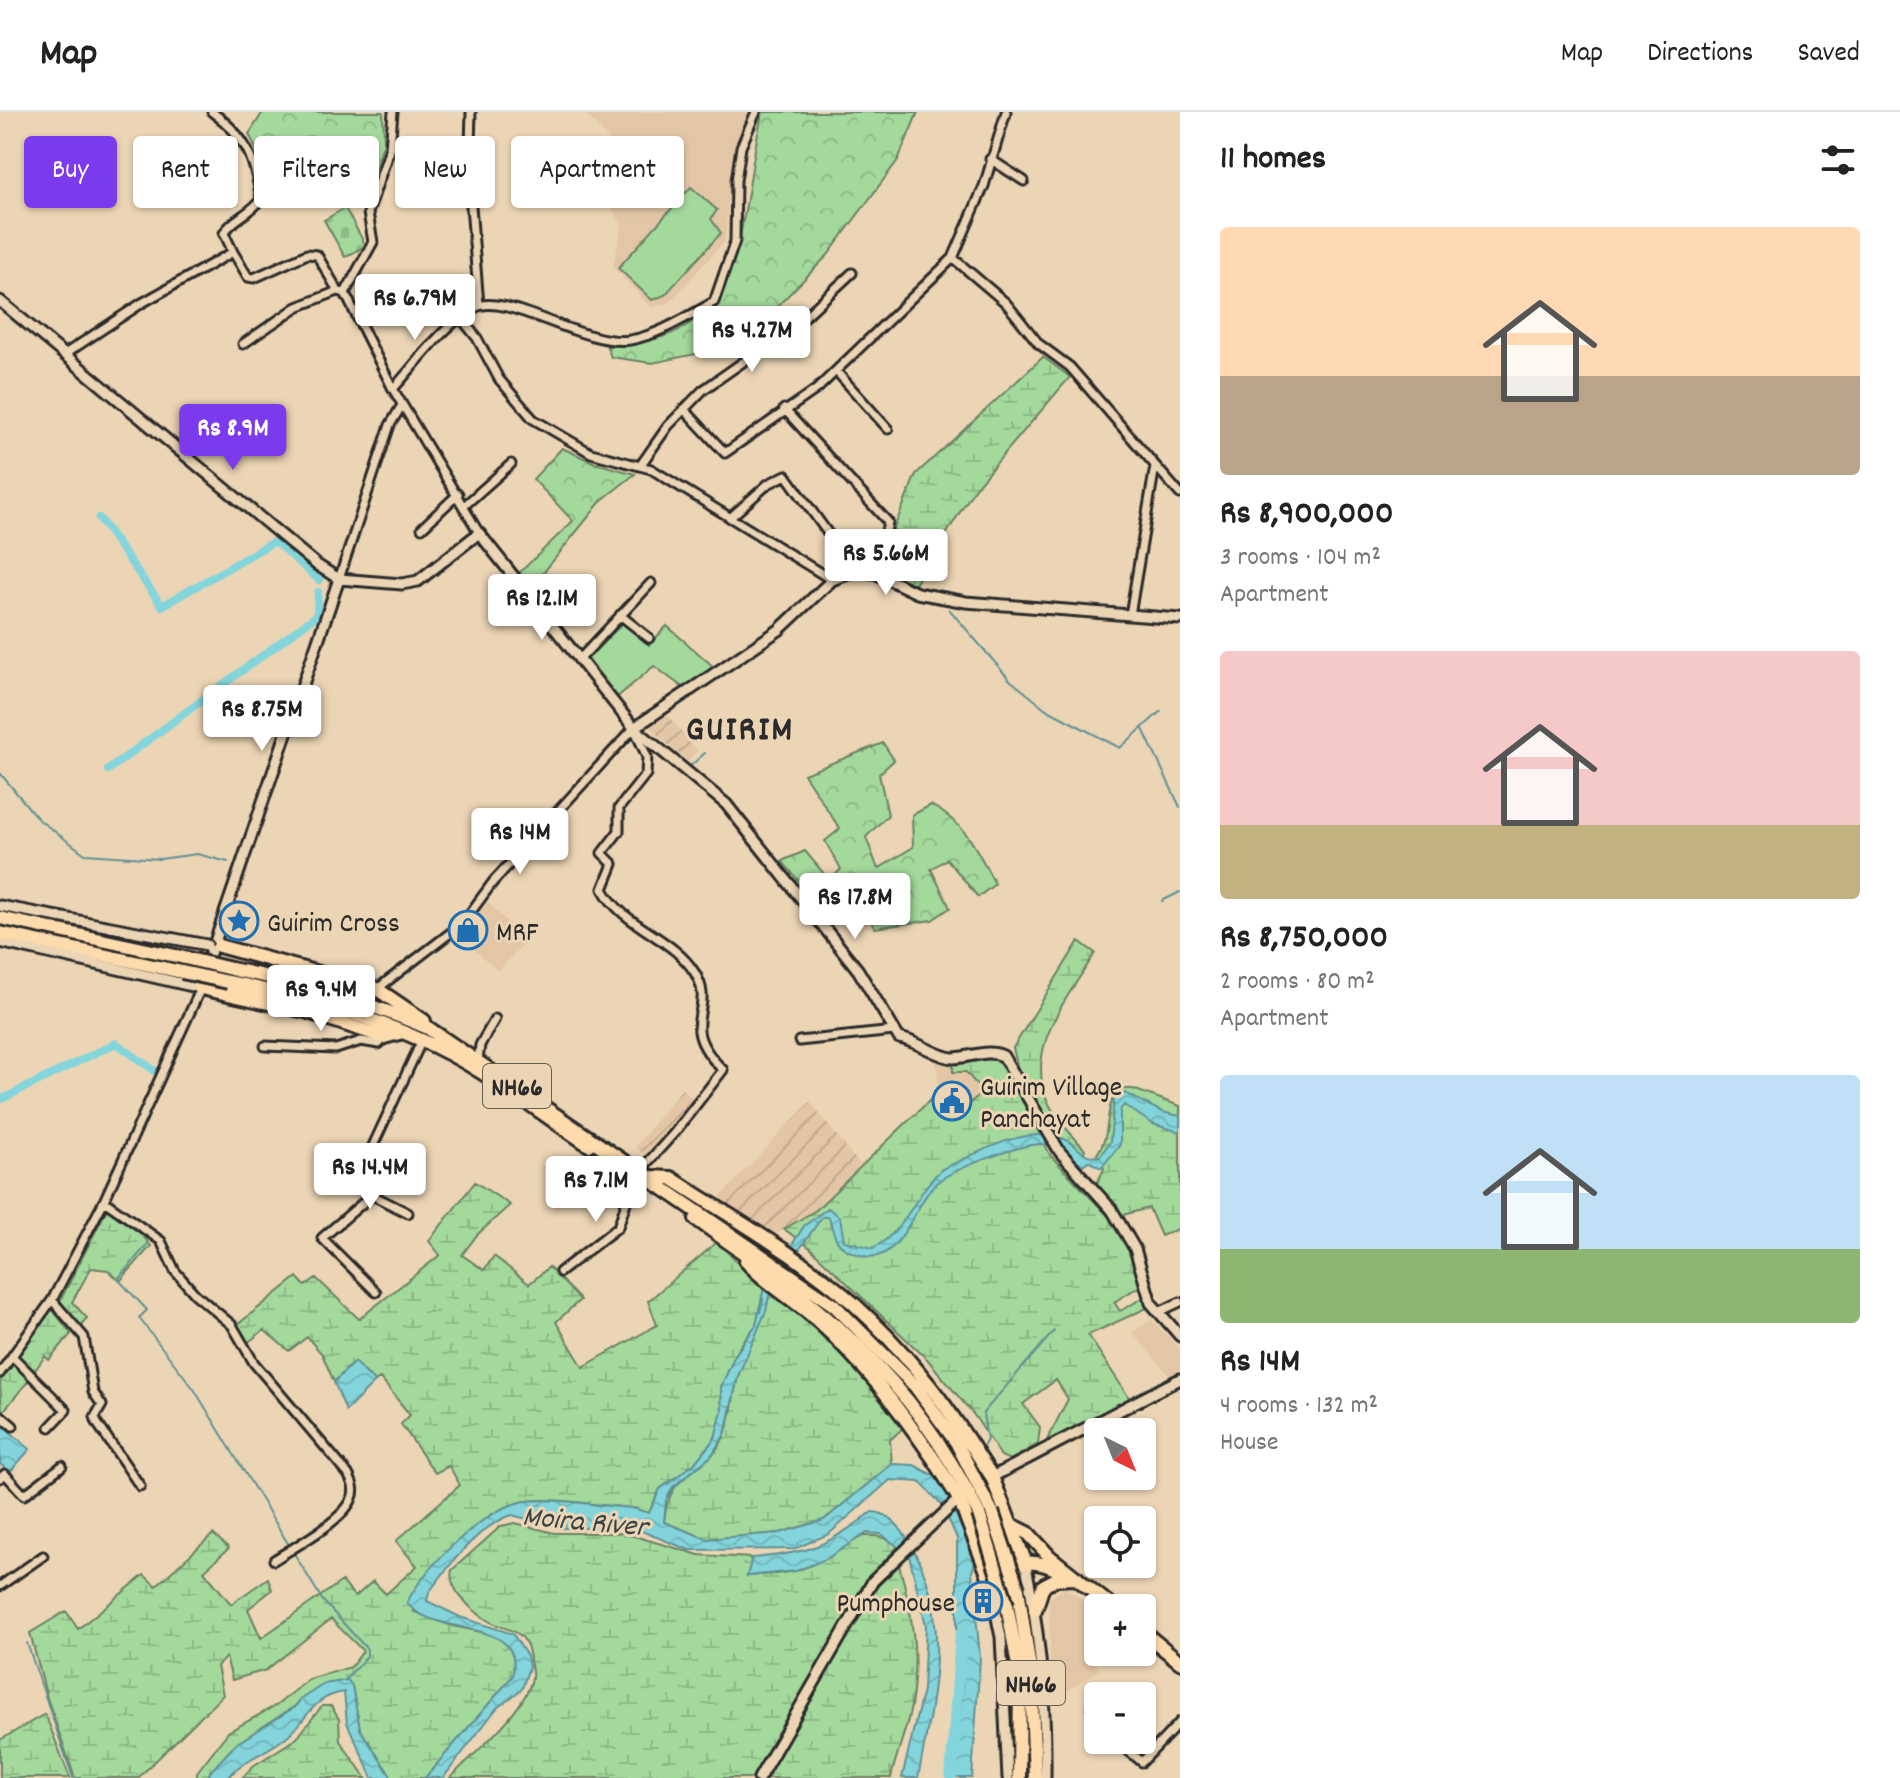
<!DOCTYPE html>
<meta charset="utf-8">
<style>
:root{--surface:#fff;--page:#f2f2f2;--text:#222;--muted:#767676;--line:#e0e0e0;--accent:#7c3aed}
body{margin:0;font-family:Dekko,sans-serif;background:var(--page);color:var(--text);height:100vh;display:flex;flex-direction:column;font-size:30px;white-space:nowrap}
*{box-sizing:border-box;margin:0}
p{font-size:26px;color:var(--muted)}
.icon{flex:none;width:44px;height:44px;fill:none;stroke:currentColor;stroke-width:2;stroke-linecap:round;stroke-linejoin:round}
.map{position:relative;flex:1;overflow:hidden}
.side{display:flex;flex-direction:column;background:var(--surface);width:720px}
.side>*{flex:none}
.hud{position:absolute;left:24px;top:24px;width:760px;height:72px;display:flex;gap:16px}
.needle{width:52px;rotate:137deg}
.controls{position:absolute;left:1084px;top:1306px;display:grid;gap:16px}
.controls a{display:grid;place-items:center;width:72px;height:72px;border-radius:8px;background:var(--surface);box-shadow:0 2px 6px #0004;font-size:40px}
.price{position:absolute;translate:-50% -68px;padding:0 18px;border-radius:8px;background:#fff;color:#222;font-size:26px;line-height:52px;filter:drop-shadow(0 2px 4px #0008)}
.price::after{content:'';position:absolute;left:50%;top:48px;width:24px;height:18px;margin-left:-12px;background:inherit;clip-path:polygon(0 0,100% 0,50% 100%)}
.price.on{background:var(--accent);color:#fff}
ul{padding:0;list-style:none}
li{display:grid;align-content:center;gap:16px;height:424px;padding:0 40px}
li span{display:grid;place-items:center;height:248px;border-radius:8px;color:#555}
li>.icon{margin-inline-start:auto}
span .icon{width:144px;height:144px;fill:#fffc;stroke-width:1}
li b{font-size:34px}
h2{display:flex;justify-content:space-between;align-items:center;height:96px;padding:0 40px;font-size:34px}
.chip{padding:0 28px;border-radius:8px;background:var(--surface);box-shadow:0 2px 6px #0004;font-size:28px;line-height:72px}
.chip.on{background:var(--accent);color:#fff}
header{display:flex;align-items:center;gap:48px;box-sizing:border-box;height:112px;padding:0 40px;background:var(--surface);border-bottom:2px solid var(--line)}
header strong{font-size:38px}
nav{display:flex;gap:44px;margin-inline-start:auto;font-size:28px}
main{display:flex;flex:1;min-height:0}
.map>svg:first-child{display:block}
.built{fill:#e3c6a6}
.industrial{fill:url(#industrial-furrows)}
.grass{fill:#a4d99c;stroke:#688264;stroke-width:2}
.forest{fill:url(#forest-crowns);stroke:#688264;stroke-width:2}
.wetland{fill:url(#wetland-marsh);stroke:#688264;stroke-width:2}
.cemetery{fill:url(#cemetery-stones);stroke:#688264;stroke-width:2}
.water{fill:url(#water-waves);stroke:#609195;stroke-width:2}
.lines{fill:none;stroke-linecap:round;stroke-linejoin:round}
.stream{stroke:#609195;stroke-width:2}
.canal{stroke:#83d5db;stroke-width:8}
.river{stroke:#83d5db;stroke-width:12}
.minor-casing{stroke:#2b2b2b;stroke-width:13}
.tertiary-casing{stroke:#2b2b2b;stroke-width:15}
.primary-casing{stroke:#2b2b2b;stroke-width:18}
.trunk-casing{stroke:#2b2b2b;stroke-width:18}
.minor{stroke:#ecd5b5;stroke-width:7}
.tertiary{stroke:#ecd5b5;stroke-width:9}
.primary{stroke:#fedbac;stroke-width:12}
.trunk{stroke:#fedbac;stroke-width:12}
.trunk-bridge-casing{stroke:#2b2b2b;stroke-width:18;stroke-linecap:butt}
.trunk-bridge{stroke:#fedbac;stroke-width:12}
.labels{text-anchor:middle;stroke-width:6;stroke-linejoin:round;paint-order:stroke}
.shield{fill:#ecd5b5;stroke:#655e54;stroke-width:2}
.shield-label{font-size:26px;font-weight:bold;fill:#2b2b2b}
.poi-label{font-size:28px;fill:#2b2b2b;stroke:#ecd5b5;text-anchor:start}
.water-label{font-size:30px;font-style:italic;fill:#384445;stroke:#ecd5b5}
.district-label{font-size:36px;font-weight:bold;letter-spacing:2px;fill:#2b2b2b;stroke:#ecd5b5}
</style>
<header>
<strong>Map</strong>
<nav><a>Map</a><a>Directions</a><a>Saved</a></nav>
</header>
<main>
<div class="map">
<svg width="1180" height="1666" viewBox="0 0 1180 1666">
<defs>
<pattern id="industrial-furrows" width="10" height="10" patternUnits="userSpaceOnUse" patternTransform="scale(2)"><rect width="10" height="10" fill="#e3c6a6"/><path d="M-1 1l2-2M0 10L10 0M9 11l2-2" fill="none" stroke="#c3aa8f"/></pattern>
<pattern id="forest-crowns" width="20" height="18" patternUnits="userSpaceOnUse" patternTransform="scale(2)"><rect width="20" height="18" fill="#a4d99c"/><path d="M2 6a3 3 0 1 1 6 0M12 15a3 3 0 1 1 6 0" fill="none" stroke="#8dba87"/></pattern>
<pattern id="wetland-marsh" width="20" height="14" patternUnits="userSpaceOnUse" patternTransform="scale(2)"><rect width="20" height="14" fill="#a4d99c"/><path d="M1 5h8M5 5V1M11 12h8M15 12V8" fill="none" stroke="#8dba87"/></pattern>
<pattern id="cemetery-stones" width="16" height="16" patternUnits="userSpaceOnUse" patternTransform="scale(2)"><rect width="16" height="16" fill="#a4d99c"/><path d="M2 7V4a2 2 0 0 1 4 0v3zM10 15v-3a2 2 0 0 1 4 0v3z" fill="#8dba87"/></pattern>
<pattern id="water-waves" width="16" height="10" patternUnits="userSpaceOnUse" patternTransform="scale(2)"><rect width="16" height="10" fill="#83d5db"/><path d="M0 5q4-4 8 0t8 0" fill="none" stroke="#71b7bc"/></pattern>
</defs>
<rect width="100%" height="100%" fill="#ecd5b5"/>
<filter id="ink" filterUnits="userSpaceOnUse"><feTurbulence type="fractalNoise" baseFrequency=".0125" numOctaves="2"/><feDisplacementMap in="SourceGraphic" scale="16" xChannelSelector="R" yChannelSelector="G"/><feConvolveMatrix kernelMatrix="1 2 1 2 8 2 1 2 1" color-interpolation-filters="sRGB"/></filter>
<g filter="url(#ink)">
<path class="built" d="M584 0H752L733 44 725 129 669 191 651 196 613 155 622 113 598 72 618 37Z
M487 790 527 829 498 859 458 823Z
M936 949H953L983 979 950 1007 932 986 939 979Z
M1152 1208 1180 1237V1263L1172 1267 1132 1220Z
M1065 1476 1098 1496V1540H1111L1093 1551 1100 1558 1051 1589 1049 1487Z"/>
<path class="industrial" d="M665 600 697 638 688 650 648 614Z
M682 977 697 990 648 1043 634 1036Z
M810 990 860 1053 816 1098 767 1127 714 1091Z"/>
<path class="grass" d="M691 75 717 98 711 107 721 121 665 183 652 188 618 156Z
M624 510 649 533 667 514 715 556 685 577 654 554 615 587 585 549Z"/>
<path class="forest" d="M263 0H383L384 30 375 57 332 67 312 26 262 49 249 22Z
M763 0H918L898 48 828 143 739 233 652 251 611 245 607 235C625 232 645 231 662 225 752 197 742 73 763 0Z
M562 336 595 351 635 362 602 388 532 475 516 464 573 409 533 367Z
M883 631 894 648 879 662 888 703 866 725 878 757 913 735 912 703 931 693C967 713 976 736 995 772L978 785 947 747 931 757 950 796 932 808 875 816 859 790 831 807 782 749 805 739 830 769 841 757 825 729 840 717 804 662Z"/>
<path class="wetland" d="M1043 245 1070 265 975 376 914 474 867 453 888 431 916 362Z
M1079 829 1095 841C1068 886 1021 939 1050 994 1058 1010 1074 1024 1085 1038L1076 1050 1020 966 1013 936Z
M981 945 998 947 1006 955 1050 1043 1111 1107 1129 1137 1140 1174 1114 1190 1120 1199 1143 1186 1147 1196 1088 1223 1130 1287 1046 1330 1068 1287 1056 1268 1023 1292 1040 1315 1038 1332 1010 1348 1001 1344 974 1303 928 1248 809 1135 784 1117 816 1098 932 986 950 1007 983 980 966 960H953V949Z
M1119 977H1133L1180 994V1116L1161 1124 1149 1096 1119 1104 1096 1073 1104 1057 1097 1042C1113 1021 1102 997 1119 977Z
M475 1070 510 1093 477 1123 462 1143 484 1158 494 1144 529 1172 549 1155 580 1188 556 1210 583 1255 657 1213 648 1189 717 1130 764 1176 756 1213 740 1234 721 1275 722 1299 715 1326 694 1352 660 1377 649 1401 632 1396C605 1394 546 1384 522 1390 467 1403 441 1456 413 1499 425 1504 437 1509 450 1513 481 1522 524 1520 512 1565L425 1666H392L360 1617 352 1574 301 1587 295 1594 236 1632 210 1660 209 1666H197V1660L228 1620 277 1593 309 1567 351 1555 363 1539 331 1507 266 1558 232 1568 226 1545 217 1554 223 1583 138 1666H75L47 1586 30 1521 66 1499 78 1517 144 1463 156 1474 213 1422 229 1436 204 1459 231 1492 268 1466 272 1478 248 1497 261 1526 342 1469 355 1485 373 1469 386 1482 417 1454 396 1429 460 1373 449 1354 435 1361 401 1312 410 1303 380 1266 375 1270 354 1250 334 1270 322 1242 307 1225 289 1239 264 1218 246 1232 237 1213 297 1165 305 1174 316 1166 359 1207 440 1143 429 1129Z
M107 1097 139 1119 151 1134 120 1169 108 1158 91 1156 72 1190 87 1206 80 1214 59 1191Z
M770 1179 854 1250 905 1314 890 1328 892 1352 824 1408 780 1421 707 1427 664 1410C669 1353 707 1366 725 1322 733 1303 733 1280 739 1261 748 1232 764 1209 770 1179Z
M52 1197 71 1222 49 1248 45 1244 34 1260 18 1242Z
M13 1251 29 1268 2 1301 0 1270Z
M515 1411 554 1421H624L699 1443 752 1446 748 1464C764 1462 783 1463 798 1458 842 1445 852 1406 899 1433L866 1470 752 1666H450C473 1642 526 1599 532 1566 533 1561 531 1553 530 1548 527 1512 506 1522 484 1506 470 1496 447 1476 452 1458L501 1414Z
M899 1453C913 1500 919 1545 911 1594 907 1618 896 1641 891 1666H765L873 1479Z
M322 1594H331L339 1607 340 1629 366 1666H242L253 1654 297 1626Z
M45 1602 70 1666H0V1628Z"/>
<path class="cemetery" d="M345 96 366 134 345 145 324 108Z"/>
<path class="water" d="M1125 981 1162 1000 1180 1004V1020L1153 1012 1124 993 1120 998V1033L1101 1056 1088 1049 1083 1053C1070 1043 1058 1032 1040 1032 1019 1033 947 1058 933 1074 913 1096 899 1156 860 1143 836 1136 835 1128 829 1105H822L770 1179 766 1199 738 1264 725 1322 711 1344 673 1375 666 1388 664 1410 707 1427 780 1421 824 1408 892 1352 914 1353 938 1366 958 1400 976 1446 972 1460 980 1545 972 1666H954L963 1574 957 1515V1426L942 1393 920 1370 890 1368 829 1422 794 1437 689 1438 634 1416H562L512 1403C476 1415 451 1452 429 1480L427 1489 460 1505 513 1522 527 1544 529 1555 522 1577 497 1596 443 1666H425L512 1565C528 1504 433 1526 407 1491 422 1457 488 1392 527 1389 561 1386 598 1394 632 1396L649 1401 660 1377 694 1352 715 1326 722 1299 721 1275 735 1243 756 1213 764 1176 804 1114 828 1096 840 1105 844 1129 873 1136C906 1120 915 1080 942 1057 979 1041 1020 1014 1062 1026 1077 1031 1082 1047 1100 1044L1110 1030 1114 987Z
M354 1250 375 1270 346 1299 334 1270Z
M0 1311 30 1337 10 1360 0 1352Z
M872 1400C889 1400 901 1416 909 1430 954 1502 933 1588 918 1666H902L923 1578 926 1513 909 1443 881 1422 867 1421 826 1447 796 1459 747 1464 752 1446C809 1441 826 1435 872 1400Z
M348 1568 352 1574 360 1617 392 1666H373L347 1611 344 1580C311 1585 309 1607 285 1626 266 1641 243 1647 228 1666H209L210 1660 236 1632 295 1595 301 1587 324 1572Z"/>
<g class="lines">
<path class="stream" d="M949 497 1010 568 1046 597 1120 636 1161 599
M1143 617 1180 695
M689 655 705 641
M0 661 38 707 85 742 160 747 197 742 228 750
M1162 789 1180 780
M147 1133 118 1167 147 1198 139 1206 194 1277 323 1489 367 1537V1544L344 1569
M760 1200 763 1187
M981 1338 987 1328 983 1301 1054 1219
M671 1378 696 1356
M27 1531 73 1666"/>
<path class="canal" d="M99 406 162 494 275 429 319 468
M108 658 317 503 318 480
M0 988 116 931 155 959"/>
<path class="river" d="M951 1666 961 1523"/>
<defs>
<path id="minor" d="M212 0C247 25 254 46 261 87 251 102 233 106 224 121L233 140
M393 0 390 36 368 101 373 130 345 181 393 277 479 421
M471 0 469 69 479 193
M990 47 1024 69
M953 146 1006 191 1039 232 1070 255 1180 382
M461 206 477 226 499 267 533 307 591 341 651 357 832 468
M243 232 297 195 338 179
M65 242 142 191 233 140 248 165 254 166 307 142 317 143 338 179 345 181
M836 259 888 317
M393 277C417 251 444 212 476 195 506 180 585 235 630 228 659 223 688 204 714 190L735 129 736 69 741 35 756 0
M684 297 725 341 817 277 953 146 984 74 1006 0
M640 354 668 314 703 278 797 212 852 161
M464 394 511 352
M730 406 768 372 786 363 855 459 884 429 888 410 784 297
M422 416 458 382
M339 467 390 313 402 293
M620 503 649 526
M1130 503 1155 354
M579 548 651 471
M377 877 462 812 493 770 634 616 647 645 646 662 619 696V719L602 741 613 752 603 777C623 815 673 825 695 861 718 899 674 910 723 958L675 1020 640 1059
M799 929 894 919
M265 934 336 937 361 929 379 932 386 925
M478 949 480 933 495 907
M331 1042 358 1066 422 928
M358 1066 372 1083 408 1101
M372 1083 322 1126 376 1180
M104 1089 161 1129 175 1159 195 1182 232 1213 254 1251 348 1362C352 1370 356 1377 352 1386 345 1408 294 1435 274 1448
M560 1160 618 1115 635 1064
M52 1188 84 1225 93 1280 102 1293 95 1305 97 1311 140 1374
M1159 1200 1180 1190
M12 1244 66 1298 50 1315
M0 1261 52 1188 104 1089 201 876
M0 1303 13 1314
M0 1366 5 1362 24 1383 62 1354
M0 1474 43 1444
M1092 1595 1098 1603
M1116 1628 1142 1650 1180 1610"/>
<path id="tertiary" d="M0 189 317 453 339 467 402 472 418 469 479 421 634 616 726 692 858 858 899 926C920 930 937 945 953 946 970 946 988 936 1003 944L1060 1040 1112 1098 1135 1137 1151 1191 1180 1224
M634 616 779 518 832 468 855 459 875 461 917 481 966 490 1180 507
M0 794 207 833
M216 827 339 467
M0 830 201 876 203 871
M206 856 211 838
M992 1365 1180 1267
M1025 1449C1040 1521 1046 1593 1045 1666
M988 1462 1001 1525 1008 1666
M759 1666 873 1469 959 1387"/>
<path id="primary" d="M972 1334 992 1365 1025 1449
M935 1349 959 1387 988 1462C1033 1446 1034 1447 1077 1466
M990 1423 1014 1414 1028 1421 1050 1445 1114 1496
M1035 1498 1043 1474 1056 1467 1074 1466
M1142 1519 1180 1550"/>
<path id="trunk" d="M0 806 185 846
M0 821 182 860
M219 834 377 877 424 909
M231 857C300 871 364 888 428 916L834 1193 915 1274 956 1330 992 1400
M228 870C307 886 390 908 461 948 505 973 547 1005 589 1033
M201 876 305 899 384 925 403 920
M650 1065 671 1066C732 1106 799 1143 854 1192 899 1233 940 1283 972 1334
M696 1107C822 1196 909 1260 979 1402
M746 1149C766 1172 794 1187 817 1208 863 1250 900 1297 935 1349
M1018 1477 1031 1564 1035 1666
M1007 1493 1020 1565 1019 1666"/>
</defs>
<use href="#minor" class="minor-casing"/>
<use href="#tertiary" class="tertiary-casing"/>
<use href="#primary" class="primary-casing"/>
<use href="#trunk" class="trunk-casing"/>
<use href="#minor" class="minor"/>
<use href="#tertiary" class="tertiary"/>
<use href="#primary" class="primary"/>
<use href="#trunk" class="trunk"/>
<defs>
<path id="trunk-bridge" d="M185 846 231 857
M182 860 228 870
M992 1400 1018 1477
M979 1402 1007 1493"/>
</defs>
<use href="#trunk-bridge" class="trunk-bridge-casing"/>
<use href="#trunk-bridge" class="trunk-bridge"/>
</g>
</g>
<defs>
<symbol id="sight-ring" viewBox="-11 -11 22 22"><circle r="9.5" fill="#ecd5b5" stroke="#1f6fb2" stroke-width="1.5"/><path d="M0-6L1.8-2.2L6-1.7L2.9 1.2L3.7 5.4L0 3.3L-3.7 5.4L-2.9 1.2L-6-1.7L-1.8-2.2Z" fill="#1f6fb2"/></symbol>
<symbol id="shop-ring" viewBox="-11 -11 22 22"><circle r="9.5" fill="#ecd5b5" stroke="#1f6fb2" stroke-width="1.5"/><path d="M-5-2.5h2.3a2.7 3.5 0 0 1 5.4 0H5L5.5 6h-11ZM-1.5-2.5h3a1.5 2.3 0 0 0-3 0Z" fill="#1f6fb2"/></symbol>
<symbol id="civic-ring" viewBox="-11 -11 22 22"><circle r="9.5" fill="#ecd5b5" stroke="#1f6fb2" stroke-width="1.5"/><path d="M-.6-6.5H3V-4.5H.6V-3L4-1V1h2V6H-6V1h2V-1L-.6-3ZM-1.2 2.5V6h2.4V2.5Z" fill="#1f6fb2"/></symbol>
<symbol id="building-ring" viewBox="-11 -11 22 22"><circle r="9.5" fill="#ecd5b5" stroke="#1f6fb2" stroke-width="1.5"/><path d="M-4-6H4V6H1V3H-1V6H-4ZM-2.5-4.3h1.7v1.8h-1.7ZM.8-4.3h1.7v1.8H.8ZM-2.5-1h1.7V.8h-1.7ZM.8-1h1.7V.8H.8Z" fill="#1f6fb2"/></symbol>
</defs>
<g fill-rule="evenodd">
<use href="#sight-ring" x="217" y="787" width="44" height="44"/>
<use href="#shop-ring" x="446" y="796" width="44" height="44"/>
<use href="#civic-ring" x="930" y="967" width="44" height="44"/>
<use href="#building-ring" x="961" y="1467" width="44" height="44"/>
</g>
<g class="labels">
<g class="shield">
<rect x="483" y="952" width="68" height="44" rx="6"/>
<rect x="997" y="1549" width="68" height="44" rx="6"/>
</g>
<g class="shield-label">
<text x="517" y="983">NH66</text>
<text x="1031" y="1580">NH66</text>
</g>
<g class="poi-label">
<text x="267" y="819">Guirim Cross</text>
<text x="496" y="828">MRF</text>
<text x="980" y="983">Guirim Village<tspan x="980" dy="32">Panchayat</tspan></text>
<text x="955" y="1499" text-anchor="end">Pumphouse</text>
</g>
<g class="water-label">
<text transform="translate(585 1408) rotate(5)" y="10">Moira River</text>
</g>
<g class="district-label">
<text x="740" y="627">GUIRIM</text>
</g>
</g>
</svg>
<div class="controls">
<a><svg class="needle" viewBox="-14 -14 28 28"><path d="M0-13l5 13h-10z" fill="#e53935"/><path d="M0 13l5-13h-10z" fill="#767676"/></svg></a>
<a><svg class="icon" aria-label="locate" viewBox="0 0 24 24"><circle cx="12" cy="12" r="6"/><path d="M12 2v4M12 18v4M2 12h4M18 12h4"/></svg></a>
<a>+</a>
<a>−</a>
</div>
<b class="price" style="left:415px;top:230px">Rs 6.79M</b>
<b class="price" style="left:752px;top:262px">Rs 4.27M</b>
<b class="price on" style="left:233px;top:360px">Rs 8.9M</b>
<b class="price" style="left:886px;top:485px">Rs 5.66M</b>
<b class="price" style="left:542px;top:530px">Rs 12.1M</b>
<b class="price" style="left:262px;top:641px">Rs 8.75M</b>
<b class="price" style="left:520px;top:764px">Rs 14M</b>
<b class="price" style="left:855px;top:829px">Rs 17.8M</b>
<b class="price" style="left:321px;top:921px">Rs 9.4M</b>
<b class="price" style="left:370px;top:1099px">Rs 14.4M</b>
<b class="price" style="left:596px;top:1112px">Rs 7.1M</b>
<div class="hud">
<a class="chip on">Buy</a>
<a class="chip">Rent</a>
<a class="chip">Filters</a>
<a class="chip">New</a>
<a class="chip">Apartment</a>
</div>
</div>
<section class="side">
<h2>11 homes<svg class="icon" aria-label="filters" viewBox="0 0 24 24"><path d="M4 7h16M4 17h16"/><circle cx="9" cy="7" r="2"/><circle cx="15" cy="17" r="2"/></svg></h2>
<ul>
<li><span style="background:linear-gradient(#ffd9b3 60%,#b9a48a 0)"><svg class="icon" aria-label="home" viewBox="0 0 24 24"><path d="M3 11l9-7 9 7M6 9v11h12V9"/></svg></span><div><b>Rs 8,900,000</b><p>3 rooms · 104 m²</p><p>Apartment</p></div></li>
<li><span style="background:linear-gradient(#f6c9c9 70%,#c2b280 0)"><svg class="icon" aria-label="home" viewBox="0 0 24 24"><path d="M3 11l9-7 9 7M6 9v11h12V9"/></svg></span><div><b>Rs 8,750,000</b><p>2 rooms · 80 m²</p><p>Apartment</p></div></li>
<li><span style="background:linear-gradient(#bfe0f5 70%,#8fb573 0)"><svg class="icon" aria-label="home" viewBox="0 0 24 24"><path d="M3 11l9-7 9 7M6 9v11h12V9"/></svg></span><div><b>Rs 14M</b><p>4 rooms · 132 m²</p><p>House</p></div></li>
</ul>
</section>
</main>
